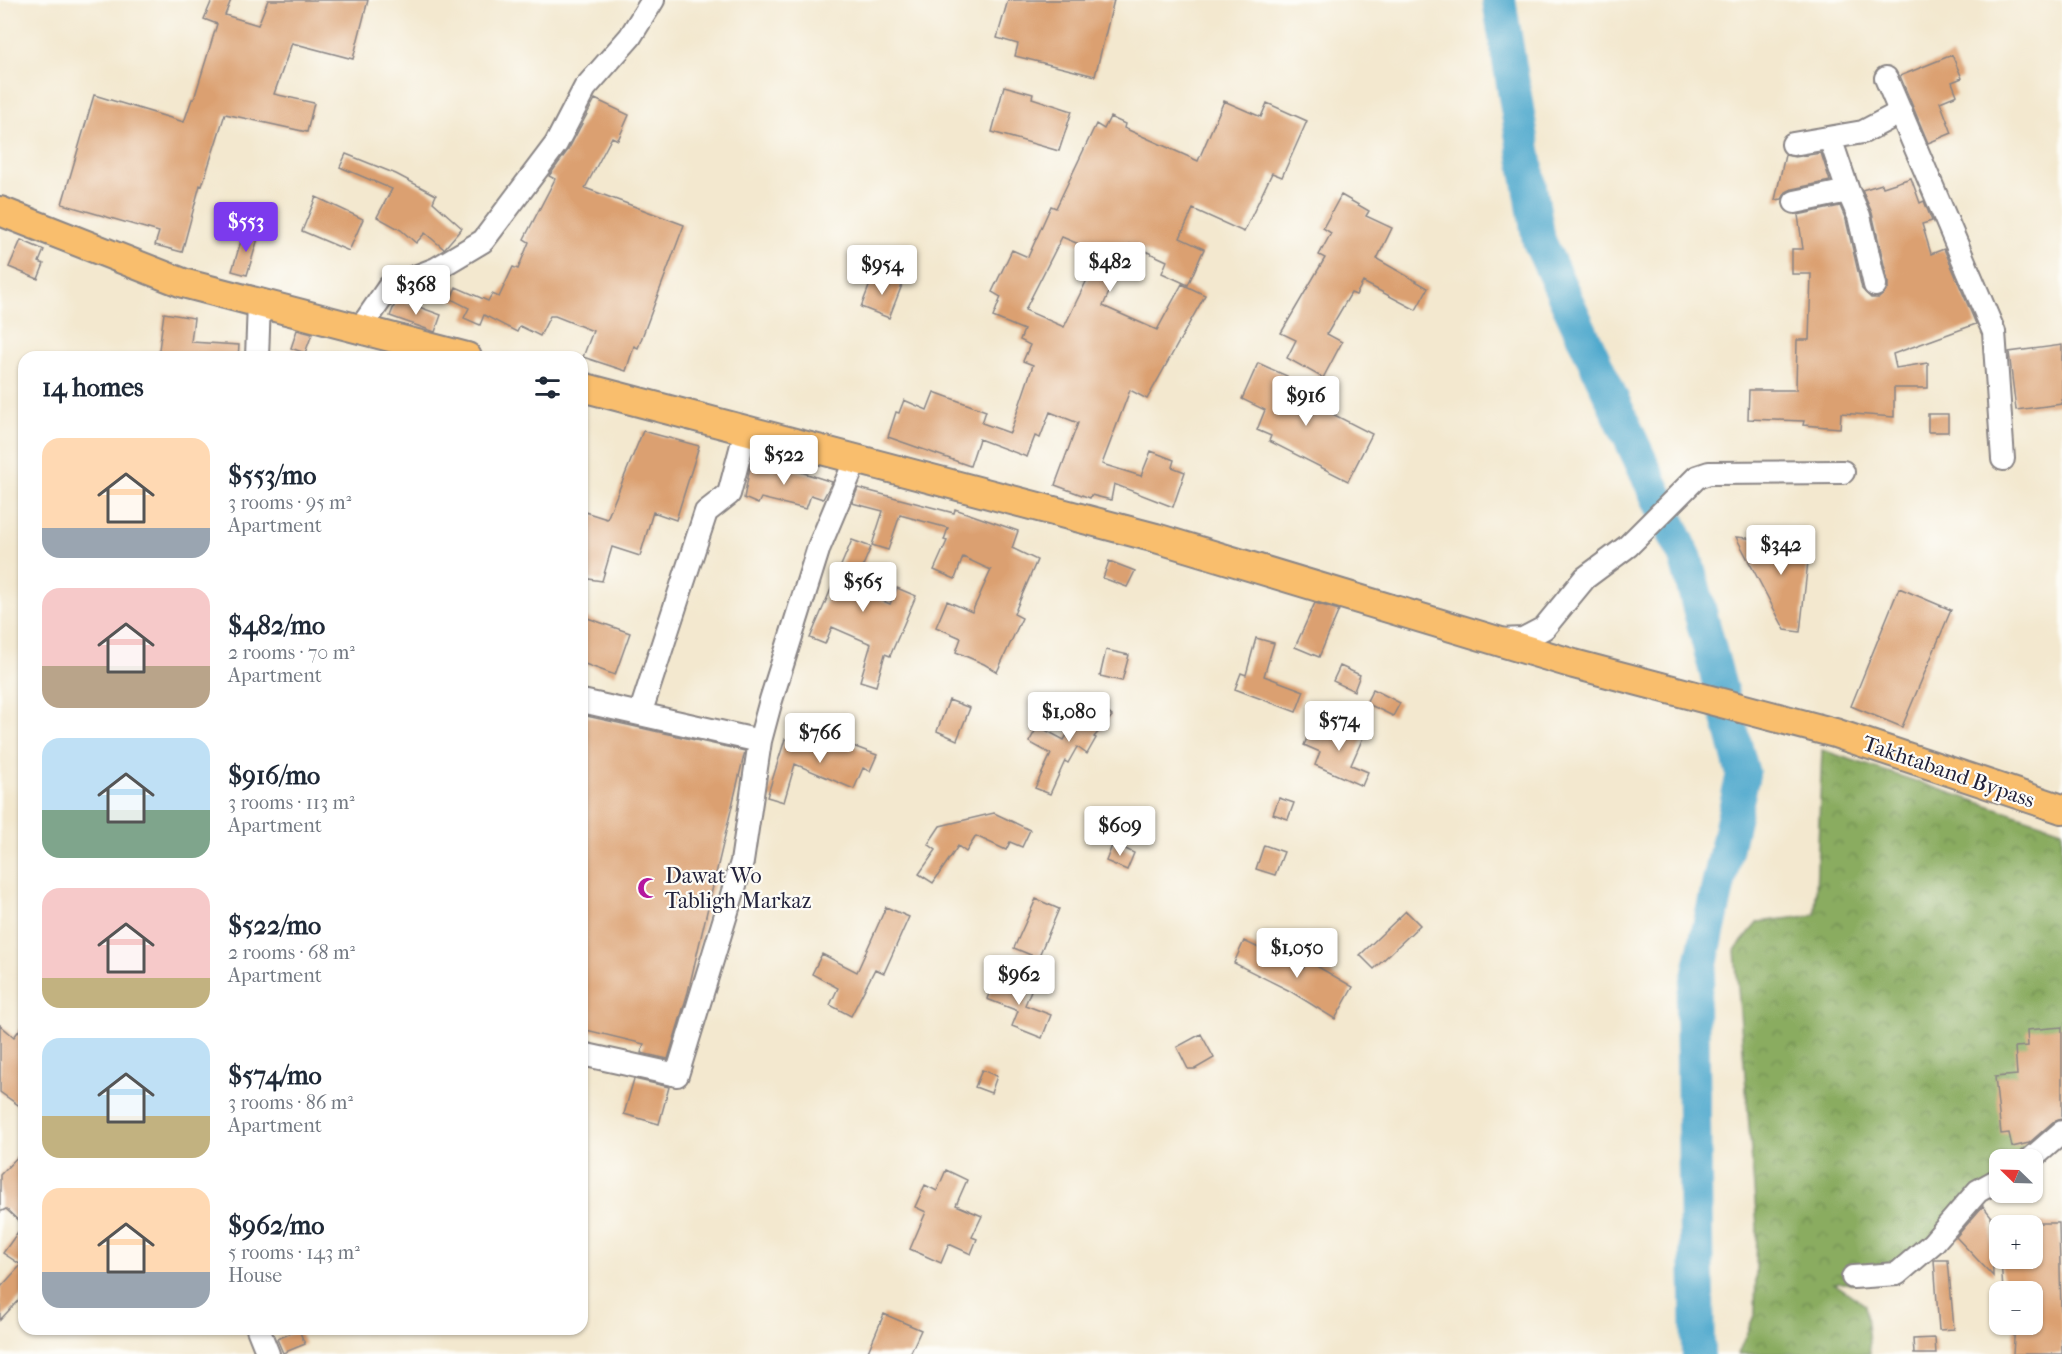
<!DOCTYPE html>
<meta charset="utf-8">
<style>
:root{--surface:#fff;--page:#f2f2f3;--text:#1f2937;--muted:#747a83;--accent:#7c3aed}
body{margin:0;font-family:"IM FELL French Canon",serif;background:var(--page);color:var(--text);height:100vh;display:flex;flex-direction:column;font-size:22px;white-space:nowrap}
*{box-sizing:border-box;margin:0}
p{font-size:20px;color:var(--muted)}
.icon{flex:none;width:33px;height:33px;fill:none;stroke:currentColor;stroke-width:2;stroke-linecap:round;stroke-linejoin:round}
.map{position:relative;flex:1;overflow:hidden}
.panel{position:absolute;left:18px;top:351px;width:570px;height:984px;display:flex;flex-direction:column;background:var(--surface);border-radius:18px;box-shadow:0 2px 4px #0004}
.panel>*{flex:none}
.needle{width:39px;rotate:293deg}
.buttons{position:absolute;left:1989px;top:1149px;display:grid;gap:12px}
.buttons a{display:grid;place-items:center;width:54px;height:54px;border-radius:12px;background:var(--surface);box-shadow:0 2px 4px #0004;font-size:30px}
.price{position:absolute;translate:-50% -51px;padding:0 14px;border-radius:6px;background:#fff;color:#222;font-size:20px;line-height:39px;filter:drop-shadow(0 2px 3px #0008)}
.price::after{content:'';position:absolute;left:50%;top:36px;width:18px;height:14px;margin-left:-9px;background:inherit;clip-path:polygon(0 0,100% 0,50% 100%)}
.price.active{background:var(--accent);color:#fff}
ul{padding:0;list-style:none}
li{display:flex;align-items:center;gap:18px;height:150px;padding:0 24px}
li span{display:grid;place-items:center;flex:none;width:168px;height:120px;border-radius:18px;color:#555}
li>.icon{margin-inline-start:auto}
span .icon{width:72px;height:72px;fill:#fffc;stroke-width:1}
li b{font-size:26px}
h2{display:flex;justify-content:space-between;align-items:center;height:72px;padding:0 24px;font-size:26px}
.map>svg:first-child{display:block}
.forest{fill:url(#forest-crowns);stroke:#56674e;stroke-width:1.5}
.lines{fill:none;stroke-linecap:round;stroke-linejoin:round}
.river{stroke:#50a9cd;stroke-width:34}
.building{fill:#dba071;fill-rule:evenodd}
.minor-casing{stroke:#8a8585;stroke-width:26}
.major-casing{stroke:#8a8585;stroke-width:32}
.minor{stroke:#fff;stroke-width:22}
.major{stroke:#f9be6d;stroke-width:28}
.labels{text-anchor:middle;stroke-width:4.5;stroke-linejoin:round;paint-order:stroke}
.street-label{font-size:22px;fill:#22223b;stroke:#fdfcf7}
.poi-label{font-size:22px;fill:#22223b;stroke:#fdfcf7;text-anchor:start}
</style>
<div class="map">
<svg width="2062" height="1354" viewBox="0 0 2062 1354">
<defs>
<pattern id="forest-crowns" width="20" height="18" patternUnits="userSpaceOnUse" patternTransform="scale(1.5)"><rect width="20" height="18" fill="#8aac61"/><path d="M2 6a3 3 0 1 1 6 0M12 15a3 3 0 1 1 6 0" fill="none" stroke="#708c51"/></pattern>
</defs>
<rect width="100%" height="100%" fill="#fdfcf7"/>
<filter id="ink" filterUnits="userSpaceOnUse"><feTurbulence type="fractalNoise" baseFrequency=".0167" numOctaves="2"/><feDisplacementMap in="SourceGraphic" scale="12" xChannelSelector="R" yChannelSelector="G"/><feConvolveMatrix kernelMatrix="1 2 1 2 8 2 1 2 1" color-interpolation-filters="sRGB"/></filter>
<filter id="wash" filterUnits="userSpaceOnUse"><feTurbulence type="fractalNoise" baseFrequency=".008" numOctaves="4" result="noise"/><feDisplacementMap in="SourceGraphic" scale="24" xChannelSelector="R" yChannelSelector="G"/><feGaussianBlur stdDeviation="1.35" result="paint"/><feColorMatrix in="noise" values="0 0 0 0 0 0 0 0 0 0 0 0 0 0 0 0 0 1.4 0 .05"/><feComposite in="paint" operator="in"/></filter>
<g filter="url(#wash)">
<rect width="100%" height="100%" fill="#f3e8cf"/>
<path class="forest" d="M1822 750 2062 830V1128L2020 1159 2000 1160 1999 1180 1877 1283H1834L1865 1305 1870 1354H1738L1755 1313 1757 1226 1735 950 1758 922 1815 915Z"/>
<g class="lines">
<path class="river" d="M1499 0 1539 241 1686 559 1743 774 1692 1004 1698 1354"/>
</g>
<g id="blocks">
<path class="building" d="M212 0H231L225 15 258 25 268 0H368L353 59 292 43 274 94 314 103 307 132 225 114 202 186 200 185 182 252 155 245 159 232 62 204 94 95 184 122 192 99H194L217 24 204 19Z
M1008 0H1114L1095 76 1015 56 1018 44 997 38Z
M1952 55 1962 78 1952 82 1957 95 1940 102 1952 133 1928 143 1900 76Z
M1004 86 1033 94 1032 98 1072 111 1059 151 992 132Z
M595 99 629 115 618 140 612 137 585 188 684 225 638 348 634 346 626 371 583 357 593 331 555 316H550L540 336 520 326 517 332 484 315 480 325 464 318 469 308 451 299 456 287 488 301 492 294 499 297 513 267 518 269 529 242 524 239 555 179 549 176 568 150Z
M1224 101 1261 117 1267 103 1307 121 1282 177 1272 173 1244 232 1193 209 1180 238 1204 249 1188 285 1162 273 1167 261 1130 244 1103 306 1157 330 1182 284 1205 295 1147 399 1130 390 1102 464 1141 476 1151 451 1174 460 1172 467 1185 472 1173 507 1114 484 1111 500 1091 495 1090 498 1055 485 1078 423 1050 412 1040 438 1035 436 1027 457 979 439 970 466 888 437 896 412 899 413 904 400 927 410 934 392 986 411 982 423 1010 433 1033 365 1023 361 1030 345 1020 340 1024 330 993 317 1001 297 992 292 1012 250 1028 257 1051 206 1056 208 1096 124 1104 129 1110 117 1125 124 1124 128 1198 161ZM1062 237 1100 253 1064 327 1025 310Z
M1821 153 1830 181 1792 189 1786 192 1782 199 1775 200 1785 155 1795 157Z
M346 154 396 174 436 195 433 202 462 228 444 249 425 233 416 243 401 230 377 217 392 189 340 167Z
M1911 178 1920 203 1924 201 1932 221 1922 224 1931 254 1944 249 1976 324 1893 354 1896 368 1928 363V388H1894V417L1841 413 1840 428 1803 425 1804 421 1748 419 1749 390H1796L1797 340H1809L1811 274H1792V249H1803L1798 215 1840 206 1846 220 1862 289 1871 298H1879L1888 289V282L1872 213 1862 190 1882 184 1883 187Z
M1341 195 1369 211 1366 216 1392 228 1377 259 1428 288 1416 310 1363 282 1356 295 1351 293 1327 334 1342 342 1323 378 1287 358 1296 340 1281 333 1325 258 1319 255 1331 233 1323 228Z
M316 197 363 219 349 251 302 231Z
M244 231 259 235 247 275 232 271Z
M21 240 44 250 39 262 44 264 38 279 9 267Z
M874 274 902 285 889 318 861 307Z
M397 299 441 315 435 332 390 316Z
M164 313 194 318 191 342 239 345 238 357H158Z
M297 330 312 334 305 353 291 348Z
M2062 345V404L2016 410 2009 352Z
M1258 363 1287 376 1276 399 1312 416 1317 406 1372 434 1348 481 1269 441 1271 436 1257 430 1265 410 1242 399Z
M1928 414H1948V432H1928Z
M643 431 699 446 676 520 653 512 640 556 612 547 602 581 582 578V511L607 519Z
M751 462 774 470 776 464 832 482 823 499 811 495 806 509 761 498 758 504 744 498Z
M858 488 954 513 955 509 1018 531 1012 548 1037 560 1014 614 1022 618 997 672 984 664 956 652 961 638 936 627 947 601 972 612 991 570 963 557 955 579 934 570 947 541 944 540 948 528 900 515 888 550 872 545 883 511 852 503Z
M1736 537 1810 544 1800 632 1785 630Z
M852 540 871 547 856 582 859 584 857 590 890 604 897 588 916 596 890 656 885 654 876 686 860 681 871 644 832 627 825 644 810 638Z
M1109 561 1135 571 1127 587 1103 578Z
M1899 588 1951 610 1902 727 1851 706Z
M1315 603 1339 610 1319 657 1295 647Z
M582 616 630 633 615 675 582 663Z
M1256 638 1274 643 1264 676 1304 691 1296 712 1235 689 1241 673 1246 675Z
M1106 650 1129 655 1122 681 1100 676Z
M1340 666 1360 675 1354 691 1333 681Z
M1373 689 1400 703 1393 716 1366 703Z
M1093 699 1112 716 1094 737 1096 738 1087 754 1077 747 1068 763 1065 761 1050 794 1035 788 1051 754 1029 742 1038 726 1064 740 1086 705Z
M949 700 970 708 957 740 937 731Z
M582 715 745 751 688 992 668 1059 641 1053 644 1044 582 1029Z
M1340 721 1365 733 1351 765 1368 772 1362 786 1315 765 1320 752 1304 745 1311 729 1333 737Z
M826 736 877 755 870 771 863 768 854 789 795 764 784 802 767 797 785 739 820 749Z
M1279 798 1294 803 1288 819 1273 814Z
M994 813 1030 830 1022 847 1010 842 1006 850 976 836 966 852 958 846 933 883 919 874 936 850 928 844 940 826Z
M1113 843 1134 853 1127 870 1106 861Z
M1264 845 1284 852 1275 875 1256 869Z
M1036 899 1059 909 1038 958 1014 948Z
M886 907 909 917 884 973 875 969 851 1016 830 1005 838 988 812 974 822 954 857 972Z
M1406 911 1420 925 1374 969 1360 955Z
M1244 941 1303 969 1308 961 1353 987 1335 1019 1290 991 1234 963Z
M996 975 1032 988 1025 1005 1051 1015 1042 1038 1012 1026 1018 1011 987 999Z
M24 1024V1109L0 1092V1025L14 1037Z
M2062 1027V1119L2053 1122 2029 1143 2012 1147 2009 1133 2001 1134 1995 1077 2017 1075 2015 1047 2028 1046 2027 1030Z
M1201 1034 1214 1058 1195 1069H1188L1177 1047Z
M982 1070 997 1076 991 1093 975 1087Z
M634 1079 669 1087 659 1124 624 1114Z
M24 1150V1294L0 1320V1288L21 1265 3 1253 23 1225 6 1209 0 1212V1175Z
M946 1170 967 1180 956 1205 982 1216 972 1237 977 1239 971 1254 949 1244 941 1263 910 1249 926 1212 915 1207 925 1185 937 1191Z
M1983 1206 1991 1216 1993 1276 1956 1237Z
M2032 1223H2059L2062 1354H2013L2015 1324H2032V1292H2003L2001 1258H2032Z
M1934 1260H1948L1954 1329 1939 1330Z
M884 1314 921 1330 910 1354H867Z
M299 1330 305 1344 283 1353 277 1339Z
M1935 1338 1936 1354H1914L1913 1339Z"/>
</g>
</g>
<g filter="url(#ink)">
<use href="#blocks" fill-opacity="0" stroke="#8a8585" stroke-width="1.5"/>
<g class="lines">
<defs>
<path id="minor" d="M1886 78 1994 332 2003 459
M1830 138 1848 191
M1793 144 1863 132 1901 112
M1795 202 1848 191 1859 216 1875 285
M360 329 389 287 436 269 483 241 556 144 585 88 630 37 653 0
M257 357 259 303
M1500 640 1523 639 1544 628 1585 578 1628 546 1697 477 1709 473 1843 472
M582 701 760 741
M640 714 706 512 729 494 746 430
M582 1054 677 1075 742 862 760 741 771 700 819 547 856 459
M2030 1160 2062 1132
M1853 1277 1897 1274 1933 1243 1978 1191 2000 1179
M258 1329 268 1354"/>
<path id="major" d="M0 211 183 283 467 357
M582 387 1156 538 1574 664 1835 733 2062 809"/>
</defs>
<use href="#minor" class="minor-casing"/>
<use href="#major" class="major-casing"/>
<use href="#minor" class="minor"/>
<use href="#major" class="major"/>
</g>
</g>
<defs>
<symbol id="mosque-bare" viewBox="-9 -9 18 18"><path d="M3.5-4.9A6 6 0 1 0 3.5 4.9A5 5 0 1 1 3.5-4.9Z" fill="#b5179e" stroke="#fdfcf7" stroke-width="2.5" paint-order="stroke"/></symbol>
</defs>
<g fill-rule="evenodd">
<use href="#mosque-bare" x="633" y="873" width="30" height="30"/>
</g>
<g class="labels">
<g class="street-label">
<text transform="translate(1949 771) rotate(19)" y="8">Takhtaband Bypass</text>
</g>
<g class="poi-label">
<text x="665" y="883">Dawat Wo<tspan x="665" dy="25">Tabligh Markaz</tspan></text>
</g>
</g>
</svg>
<div class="buttons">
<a><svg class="needle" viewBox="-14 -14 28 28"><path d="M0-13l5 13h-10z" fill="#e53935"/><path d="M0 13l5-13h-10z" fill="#747a83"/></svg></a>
<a>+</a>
<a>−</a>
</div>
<b class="price active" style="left:246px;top:253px">$553</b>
<b class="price" style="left:1110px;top:293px">$482</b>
<b class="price" style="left:882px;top:296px">$954</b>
<b class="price" style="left:416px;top:316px">$368</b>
<b class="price" style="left:1306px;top:427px">$916</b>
<b class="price" style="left:784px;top:486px">$522</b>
<b class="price" style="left:1781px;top:576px">$342</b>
<b class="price" style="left:863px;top:613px">$565</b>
<b class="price" style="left:1069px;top:743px">$1,080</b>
<b class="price" style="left:1339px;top:752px">$574</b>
<b class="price" style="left:820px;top:764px">$766</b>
<b class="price" style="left:1120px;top:857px">$609</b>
<b class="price" style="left:1297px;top:979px">$1,050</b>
<b class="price" style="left:1019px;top:1006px">$962</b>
<section class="panel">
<h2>14 homes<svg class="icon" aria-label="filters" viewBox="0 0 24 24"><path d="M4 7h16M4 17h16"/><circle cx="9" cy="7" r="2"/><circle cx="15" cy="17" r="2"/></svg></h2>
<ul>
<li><span style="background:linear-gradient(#ffd9b3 75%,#9aa5b1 0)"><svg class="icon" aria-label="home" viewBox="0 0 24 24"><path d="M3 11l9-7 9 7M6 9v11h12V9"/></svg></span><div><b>$553/mo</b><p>3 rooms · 95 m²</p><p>Apartment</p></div></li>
<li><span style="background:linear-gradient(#f6c9c9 65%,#b9a48a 0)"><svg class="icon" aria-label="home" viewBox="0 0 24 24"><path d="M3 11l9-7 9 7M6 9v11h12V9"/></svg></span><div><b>$482/mo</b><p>2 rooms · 70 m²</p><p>Apartment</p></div></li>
<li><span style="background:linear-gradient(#bfe0f5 60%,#7fa58c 0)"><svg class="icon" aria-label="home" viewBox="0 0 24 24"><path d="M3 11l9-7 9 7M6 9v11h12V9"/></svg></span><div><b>$916/mo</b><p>3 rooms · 113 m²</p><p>Apartment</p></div></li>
<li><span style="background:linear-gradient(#f6c9c9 75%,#c2b280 0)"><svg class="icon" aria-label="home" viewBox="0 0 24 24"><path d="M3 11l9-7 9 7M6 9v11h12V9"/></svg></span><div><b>$522/mo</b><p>2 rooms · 68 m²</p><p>Apartment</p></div></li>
<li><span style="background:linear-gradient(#bfe0f5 65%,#c2b280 0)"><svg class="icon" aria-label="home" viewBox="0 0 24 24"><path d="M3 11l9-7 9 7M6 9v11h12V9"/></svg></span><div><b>$574/mo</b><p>3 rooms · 86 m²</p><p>Apartment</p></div></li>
<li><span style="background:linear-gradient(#ffd9b3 70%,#9aa5b1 0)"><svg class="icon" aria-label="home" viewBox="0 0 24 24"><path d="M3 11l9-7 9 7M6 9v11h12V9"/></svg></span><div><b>$962/mo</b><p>5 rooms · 143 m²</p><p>House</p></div></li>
</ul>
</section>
</div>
